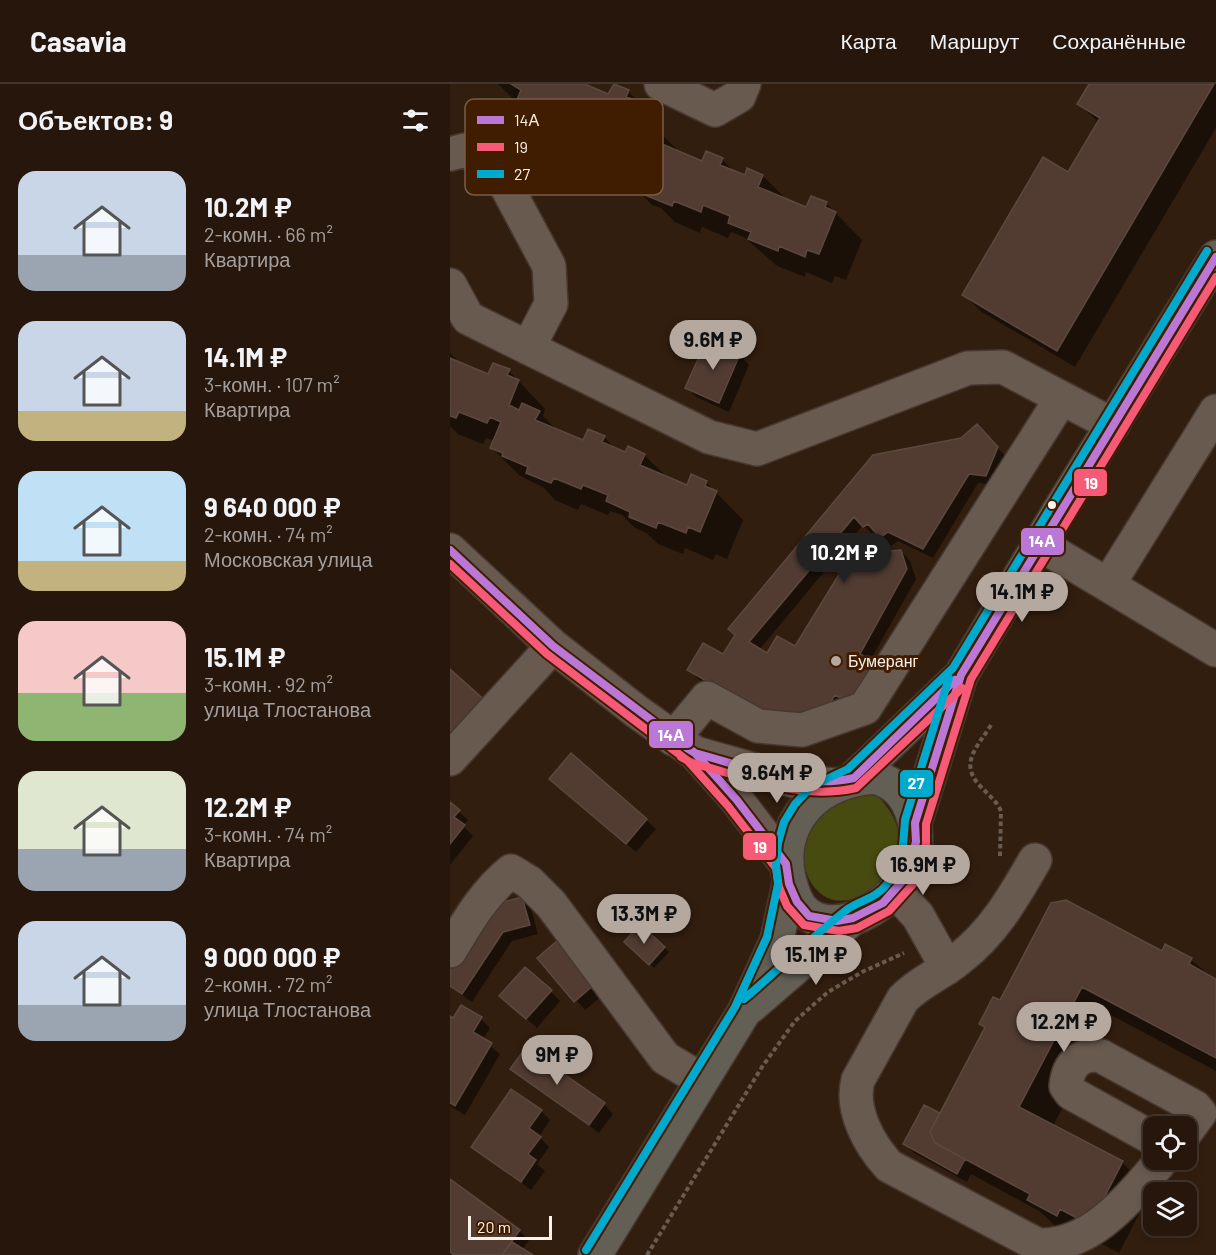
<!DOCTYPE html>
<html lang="ru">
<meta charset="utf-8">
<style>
:root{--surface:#26160b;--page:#2e1f14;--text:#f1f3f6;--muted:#a49f9d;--line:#42352c;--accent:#b5a89f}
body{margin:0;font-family:Barlow,sans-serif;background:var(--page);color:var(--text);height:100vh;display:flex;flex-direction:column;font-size:22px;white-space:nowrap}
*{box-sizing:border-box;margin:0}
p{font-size:20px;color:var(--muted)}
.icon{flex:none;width:33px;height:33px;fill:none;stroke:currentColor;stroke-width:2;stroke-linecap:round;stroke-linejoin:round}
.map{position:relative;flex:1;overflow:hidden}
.sheet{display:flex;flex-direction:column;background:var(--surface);width:450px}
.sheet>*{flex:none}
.buttons{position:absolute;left:693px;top:1032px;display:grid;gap:12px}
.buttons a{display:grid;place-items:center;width:54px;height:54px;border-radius:12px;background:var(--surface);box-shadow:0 3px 9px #0003,0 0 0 2px var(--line);font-size:30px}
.scale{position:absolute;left:18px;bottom:15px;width:84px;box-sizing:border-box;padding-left:6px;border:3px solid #fcf2ec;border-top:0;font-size:16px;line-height:21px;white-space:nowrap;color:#fcf2ec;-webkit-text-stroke:4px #411d00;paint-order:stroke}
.price{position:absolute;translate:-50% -51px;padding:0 14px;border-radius:21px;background:var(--accent);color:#111;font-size:20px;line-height:39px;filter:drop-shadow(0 2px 3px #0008)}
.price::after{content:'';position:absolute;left:50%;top:36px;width:18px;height:14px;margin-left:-9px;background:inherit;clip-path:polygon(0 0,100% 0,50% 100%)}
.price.selected{background:#222;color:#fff}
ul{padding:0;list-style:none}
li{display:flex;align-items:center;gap:18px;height:150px;padding:0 18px}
li span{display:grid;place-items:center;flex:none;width:168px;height:120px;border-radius:18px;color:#555}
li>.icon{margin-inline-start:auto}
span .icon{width:72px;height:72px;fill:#fffc;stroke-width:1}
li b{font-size:26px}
h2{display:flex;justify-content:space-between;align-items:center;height:72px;padding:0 18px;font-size:26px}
header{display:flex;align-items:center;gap:36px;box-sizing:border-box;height:84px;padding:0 30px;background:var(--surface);border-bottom:2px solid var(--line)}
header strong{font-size:28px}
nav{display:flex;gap:33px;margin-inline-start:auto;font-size:21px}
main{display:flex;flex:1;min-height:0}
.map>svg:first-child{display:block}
.green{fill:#484b0f}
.shadow{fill:#0007}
.building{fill:#523c32;stroke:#5b483f;stroke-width:1.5}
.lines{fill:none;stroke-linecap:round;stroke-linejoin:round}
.minor-casing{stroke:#463831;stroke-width:36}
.major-casing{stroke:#463831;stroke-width:36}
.path{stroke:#695b50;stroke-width:4;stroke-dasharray:4.5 3;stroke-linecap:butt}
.minor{stroke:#695a4f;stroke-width:33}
.major{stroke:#635f55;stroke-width:33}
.bus-1-casing{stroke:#411d00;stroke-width:12}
.bus-2-casing{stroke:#411d00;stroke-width:12}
.bus-3-casing{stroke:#411d00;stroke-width:12}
.bus-1{stroke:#ba77d6;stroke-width:8}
.bus-2{stroke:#f75a77;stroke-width:8}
.bus-3{stroke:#00a9ce;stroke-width:8}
.bus-dot{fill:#fcf2ec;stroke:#411d00;stroke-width:2}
.poi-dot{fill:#b5a89f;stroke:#411d00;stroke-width:2}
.labels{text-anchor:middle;stroke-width:6;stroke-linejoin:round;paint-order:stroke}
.poi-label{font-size:16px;fill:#fcf2ec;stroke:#411d00;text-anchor:start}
.key{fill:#411d00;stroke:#795d47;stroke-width:1.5}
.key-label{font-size:16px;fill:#fcf2ec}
.line-badge{stroke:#411d00;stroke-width:2}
.badge-label{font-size:16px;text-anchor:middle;font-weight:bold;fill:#fff}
</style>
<header>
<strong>Casavia</strong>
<nav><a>Карта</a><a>Маршрут</a><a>Сохранённые</a></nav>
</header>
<main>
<section class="sheet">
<h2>Объектов: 9<svg class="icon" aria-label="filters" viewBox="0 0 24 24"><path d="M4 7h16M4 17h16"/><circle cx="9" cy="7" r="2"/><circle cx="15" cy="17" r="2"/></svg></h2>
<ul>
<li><span style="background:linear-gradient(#c9d6e8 70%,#9aa5b1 0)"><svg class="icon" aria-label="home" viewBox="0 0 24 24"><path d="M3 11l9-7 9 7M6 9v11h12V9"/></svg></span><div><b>10.2M ₽</b><p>2-комн. · 66 m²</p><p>Квартира</p></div></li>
<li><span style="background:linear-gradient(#c9d6e8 75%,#c2b280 0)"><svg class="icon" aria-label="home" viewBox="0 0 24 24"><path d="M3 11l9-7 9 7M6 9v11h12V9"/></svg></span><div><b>14.1M ₽</b><p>3-комн. · 107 m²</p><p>Квартира</p></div></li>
<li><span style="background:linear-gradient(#bfe0f5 75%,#c2b280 0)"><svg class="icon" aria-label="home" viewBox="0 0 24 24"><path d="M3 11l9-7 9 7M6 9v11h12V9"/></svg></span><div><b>9 640 000 ₽</b><p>2-комн. · 74 m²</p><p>Московская улица</p></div></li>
<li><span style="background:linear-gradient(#f6c9c9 60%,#8fb573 0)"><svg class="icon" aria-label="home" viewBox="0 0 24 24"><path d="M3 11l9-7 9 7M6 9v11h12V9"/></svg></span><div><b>15.1M ₽</b><p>3-комн. · 92 m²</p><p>улица Тлостанова</p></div></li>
<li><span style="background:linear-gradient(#dfe7d0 65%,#9aa5b1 0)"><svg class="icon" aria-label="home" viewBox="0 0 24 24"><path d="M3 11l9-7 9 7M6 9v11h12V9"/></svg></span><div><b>12.2M ₽</b><p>3-комн. · 74 m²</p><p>Квартира</p></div></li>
<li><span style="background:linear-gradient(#c9d6e8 70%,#9aa5b1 0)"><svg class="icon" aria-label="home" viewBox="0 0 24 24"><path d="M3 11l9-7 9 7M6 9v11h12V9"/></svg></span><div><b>9 000 000 ₽</b><p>2-комн. · 72 m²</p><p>улица Тлостанова</p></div></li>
</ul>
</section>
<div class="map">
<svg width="766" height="1171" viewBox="0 0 766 1171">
<rect width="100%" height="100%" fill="#321e0f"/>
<path class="green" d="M411 709 426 711C442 725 453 746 447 767 442 787 439 790 423 803 371 847 331 775 368 732 371 727 375 721 380 718 389 713 401 712 411 709Z"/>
<path class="shadow" d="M48 0H132L159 12 163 1 178 7 205 35 214 46 212 51 232 70 253 79 272 75 285 89 296 93 313 92 337 116 357 125 362 114 377 120 412 156 396 196 385 192 382 199 356 188 355 193 327 182 294 153 281 148 278 154 252 143 250 149 225 138 211 124 202 121 165 81 156 77 154 82 129 72 118 60 104 55Z
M641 0H766V44L625 283 532 228 514 211 619 90 649 39 629 20Z
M257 257 290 271 299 281 279 328 246 313 237 304Z
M0 269 11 280 39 292 59 287 95 325 93 332 108 347 134 358 154 353 166 366 176 370 194 371 218 394 238 403 256 398 293 436 277 475 266 470 263 476 235 464 233 470 208 460 198 450 185 444 172 431 160 427 158 431 131 420 128 426 105 416 94 404 69 391 42 364 45 357 36 354 33 360 8 350 0 342Z
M537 352 557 374 545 401 528 399 483 474 448 457 441 462 428 449 423 451 413 441 309 566 317 572 346 564 420 478 451 467 460 477 466 495 420 577 438 591 336 645 248 595 239 585 274 572 423 372Z
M111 704 196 736 206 745 186 768Z
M0 720 18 736 13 742 23 752 0 781Z
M72 814 81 824 88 850 62 857 22 918 0 903V888Z
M191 842 219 868 204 884 176 858Z
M108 858 153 911 135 926 90 874Z
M713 869 741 876 766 896V987L661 931 603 1042 672 1078 701 1107 669 1169 639 1153 608 1145 591 1128 521 1090 517 1098 464 1069 455 1060 491 1032 536 944 531 939 550 918Z
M100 907 110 917 87 944 61 921Z
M0 934 31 935 40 944 33 956 50 970 15 1031 0 1022Z
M62 985 154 1020 163 1030 149 1049Z
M91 1027 100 1036 89 1053 99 1063 87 1080 95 1087 81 1106 23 1063Z
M0 1097 69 1147 79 1156 72 1166 80 1171H0Z"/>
<path class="building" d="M61 0H135L158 10 164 0 179 6 176 13 188 17 179 39 191 44 193 39 210 46 205 57 252 77 256 67 273 74 270 81 295 91 297 84 313 91 308 103 356 123 361 112 377 118 375 123 386 128 369 170 357 166 355 173 329 162 328 167 298 155 301 148 278 139 280 132 253 121 251 128 224 117 222 122 195 111 198 104 173 94 176 86 163 81 171 61 158 56 155 62 129 51 127 56 100 45 103 39 75 28 78 23 66 18 71 6Z
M639 0H764L607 267 512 211 593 73 618 88 650 34 627 20Z
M257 255 290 270 269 319 235 304Z
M0 274 38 290 43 279 60 285 57 291 69 296 59 321 69 326 72 319 90 327 85 336 133 356 138 345 155 352 152 358 175 368 178 362 195 370 190 381 237 401 241 390 257 397 255 402 267 407 250 448 238 443 236 449 208 438 206 444 179 433 180 428 156 417 158 411 133 401 131 405 104 394 101 399 76 389 78 383 52 372 53 369 40 364 51 338 40 333 37 339 9 328 6 334 0 332Z
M527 340 548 363 536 392 519 390 473 465 438 448 430 454 418 440 413 443 404 433 299 558 317 569 327 552 345 562 404 466 420 476 427 468 451 466 457 485 410 570 429 580 406 622 385 611 371 633 357 627 345 643 325 636 237 586 253 559 273 570 285 551 278 545 423 371 511 354Z
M0 585 39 620 0 663Z
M121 669 197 735 176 760 99 695Z
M0 718 10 726 4 733 15 741 0 760Z
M72 813 80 841 53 848 12 910 0 902V885L42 821Z
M616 816 712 867 715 860 742 874 739 880 766 895V974L632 903 569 1023 673 1077 640 1141 610 1125 607 1132 577 1116 580 1110 485 1059 480 1048 535 943 529 940 543 913 550 916 601 819Z
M190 840 215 863 199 881 174 858Z
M108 856 145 900 124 918 87 874Z
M75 883 102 906 76 935 49 912Z
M11 921 32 933 23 948 42 959 5 1022 0 1019V932L3 934Z
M76 963 155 1019 139 1041 60 985Z
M61 1005 92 1026 79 1044 91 1053 78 1070 86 1076 71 1098 21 1063Z
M474 1021 490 1029 480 1048 485 1059 515 1075 507 1090 453 1060Z
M0 1095 70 1146 52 1171H4L0 1168Z
M62 1158 83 1171H52Z"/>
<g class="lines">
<defs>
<path id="minor" d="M211 0 265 26 289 12 294 0
M0 70 15 66 46 83 99 182 101 220 78 264
M0 201 18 234 259 353 307 365 518 284 553 283 663 341
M589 460 658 501 766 327
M0 466 103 562 186 627 245 669 286 715 336 780
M658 501 766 566
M223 655 257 614 308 642 352 646 415 624 611 315
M245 669 344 697 385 701
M0 675 103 562
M585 776C563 814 544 848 509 875 491 890 469 898 453 915L408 996C400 1026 419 1060 439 1082L588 1161C642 1163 680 1113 712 1076
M445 807 468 832 497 884
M0 867C18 837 34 809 61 787L79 798 101 820 215 974 252 996
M704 1055 621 1009 616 1002C618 981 630 968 651 972L745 1023 750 1029 736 1048"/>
<path id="major" d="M424 693C445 699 456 710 463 732 485 813 369 874 345 813 319 750 358 698 424 693Z
M404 694 507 595
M465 739 511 591 609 427 766 173
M300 923 403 834
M145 1171 294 928 327 856 339 800"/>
</defs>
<use href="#minor" class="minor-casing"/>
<use href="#major" class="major-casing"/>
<path class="path" d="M541 641C526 665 508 680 532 704 539 711 547 718 551 727L550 772
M197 1171 312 983 345 937 378 908 412 888 454 869"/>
<use href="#minor" class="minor"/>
<use href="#major" class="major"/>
<defs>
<path id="bus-1" d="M0 466 103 562 245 669 286 715 336 780 339 800 347 818 359 832 387 837 403 834 433 819 455 794 466 758 465 739 511 591 766 173
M237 664 245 669C298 683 349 706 404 694L505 596"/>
<path id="bus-2" d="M0 480 97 570 238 677 278 722 326 784 329 803 337 822 354 841 389 847 407 844 439 827 465 798 476 760V740L521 595 766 193
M231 673 242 679C297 693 349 717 406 704L512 604"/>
<path id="bus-3" d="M294 915C328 886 360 855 395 827 408 817 426 815 437 800 454 776 453 763 455 736L499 594
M136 1166 285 923 317 853 328 800 326 780 328 759 334 738 345 720 362 702 398 685 503 584 757 167"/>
</defs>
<use href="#bus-1" class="bus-1-casing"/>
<use href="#bus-2" class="bus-2-casing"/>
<use href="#bus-3" class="bus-3-casing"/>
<use href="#bus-1" class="bus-1"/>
<use href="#bus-2" class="bus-2"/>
<use href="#bus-3" class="bus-3"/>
</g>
<circle class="bus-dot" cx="602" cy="421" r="5"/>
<circle class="poi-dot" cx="386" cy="577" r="6"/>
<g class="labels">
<g class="poi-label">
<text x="398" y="583">Бумеранг</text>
</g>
</g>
<rect x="15" y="15" width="198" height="96" rx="9" class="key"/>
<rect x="27" y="32" width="27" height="8" fill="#ba77d6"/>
<rect x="27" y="59" width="27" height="8" fill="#f75a77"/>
<rect x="27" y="86" width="27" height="8" fill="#00a9ce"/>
<g class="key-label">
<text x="64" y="42">14А</text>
<text x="64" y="69">19</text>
<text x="64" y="96">27</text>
</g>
<g class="line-badge">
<rect x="623" y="384" width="35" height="29" rx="6" fill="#f75a77"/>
<rect x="570" y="443" width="45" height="29" rx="6" fill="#ba77d6"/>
<rect x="198" y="636" width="46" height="29" rx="6" fill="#ba77d6"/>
<rect x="449" y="685" width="35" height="29" rx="6" fill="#00a9ce"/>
<rect x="292" y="748" width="35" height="29" rx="6" fill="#f75a77"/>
</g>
<g class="badge-label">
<text x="641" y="405">19</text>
<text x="592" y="463">14А</text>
<text x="221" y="657">14А</text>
<text x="466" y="705">27</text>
<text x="310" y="769">19</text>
</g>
</svg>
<div class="buttons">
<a><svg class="icon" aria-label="locate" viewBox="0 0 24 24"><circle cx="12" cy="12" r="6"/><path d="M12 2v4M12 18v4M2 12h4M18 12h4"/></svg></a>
<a><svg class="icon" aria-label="layers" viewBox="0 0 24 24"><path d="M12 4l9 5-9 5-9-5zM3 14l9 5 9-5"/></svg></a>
</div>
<div class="scale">20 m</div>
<b class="price" style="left:263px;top:287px">9.6M ₽</b>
<b class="price selected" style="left:394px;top:500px">10.2M ₽</b>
<b class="price" style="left:572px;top:539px">14.1M ₽</b>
<b class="price" style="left:327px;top:720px">9.64M ₽</b>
<b class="price" style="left:473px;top:812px">16.9M ₽</b>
<b class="price" style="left:194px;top:861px">13.3M ₽</b>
<b class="price" style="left:366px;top:902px">15.1M ₽</b>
<b class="price" style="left:614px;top:969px">12.2M ₽</b>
<b class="price" style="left:107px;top:1002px">9M ₽</b>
</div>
</main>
